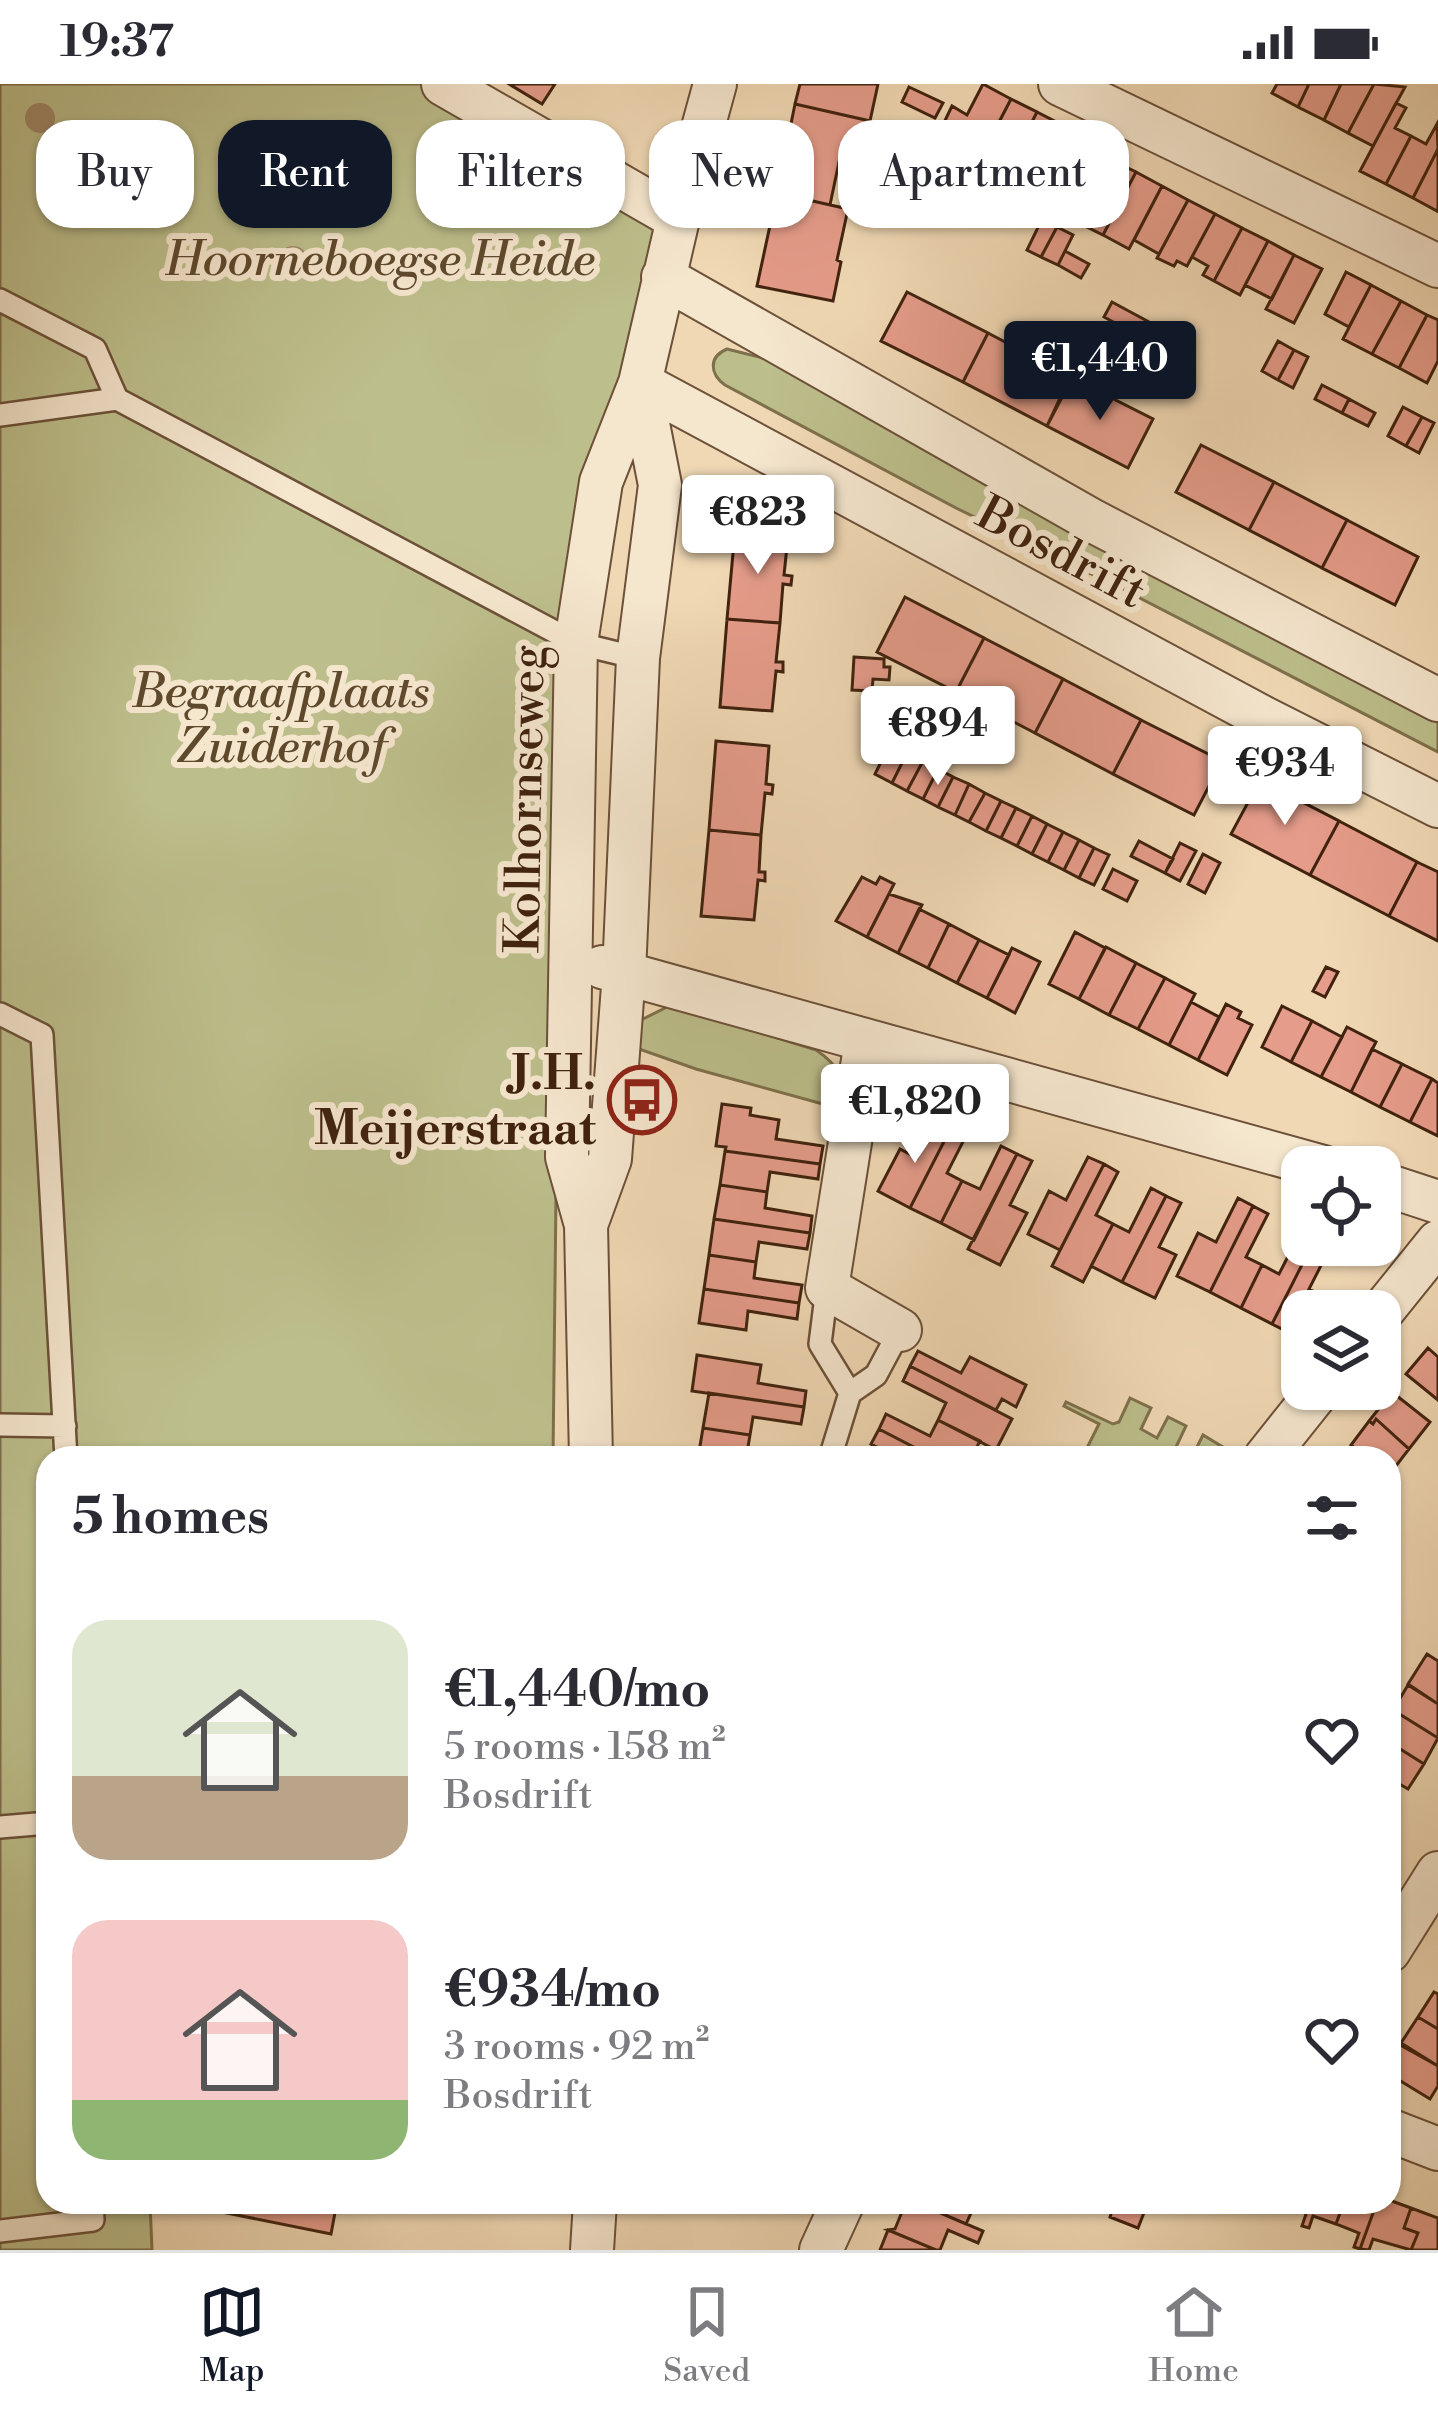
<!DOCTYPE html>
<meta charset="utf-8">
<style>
:root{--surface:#fff;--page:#f2f2f3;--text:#2b2b33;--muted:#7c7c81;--line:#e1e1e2;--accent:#111827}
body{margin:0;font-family:"Libre Bodoni",serif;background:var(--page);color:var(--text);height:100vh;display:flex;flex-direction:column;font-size:45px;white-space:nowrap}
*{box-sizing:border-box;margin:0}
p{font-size:39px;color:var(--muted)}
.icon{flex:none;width:66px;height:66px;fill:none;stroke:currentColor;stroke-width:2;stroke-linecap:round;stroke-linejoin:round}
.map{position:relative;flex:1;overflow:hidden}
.side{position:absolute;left:36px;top:1362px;width:1365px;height:768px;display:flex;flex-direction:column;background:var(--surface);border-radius:36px;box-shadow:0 3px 9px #0004}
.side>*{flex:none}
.top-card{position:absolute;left:36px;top:36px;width:1368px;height:108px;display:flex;gap:24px}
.fabs{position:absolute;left:1281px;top:1062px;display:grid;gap:24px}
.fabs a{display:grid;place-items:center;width:120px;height:120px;border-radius:24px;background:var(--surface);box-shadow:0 3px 9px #0004;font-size:60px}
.price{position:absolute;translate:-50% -102px;padding:0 27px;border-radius:12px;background:#fff;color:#222;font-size:39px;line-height:78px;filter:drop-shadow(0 3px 6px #0008)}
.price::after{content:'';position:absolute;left:50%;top:72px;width:36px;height:27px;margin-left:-18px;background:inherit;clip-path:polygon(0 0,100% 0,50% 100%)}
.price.selected{background:var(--accent);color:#fff}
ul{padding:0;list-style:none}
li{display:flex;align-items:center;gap:36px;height:300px;padding:0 36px}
li span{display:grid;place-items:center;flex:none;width:336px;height:240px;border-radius:36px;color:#555}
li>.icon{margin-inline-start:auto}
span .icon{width:144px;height:144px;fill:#fffc;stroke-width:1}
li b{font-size:51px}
h2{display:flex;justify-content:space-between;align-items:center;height:144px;padding:0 36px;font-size:51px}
.tag{padding:0 42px;border-radius:36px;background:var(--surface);box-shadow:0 3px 9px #0004;font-size:42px;line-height:108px}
.tag.selected{background:var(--accent);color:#fff}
.status{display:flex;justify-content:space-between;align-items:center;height:84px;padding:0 60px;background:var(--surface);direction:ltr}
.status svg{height:33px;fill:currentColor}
.tabs{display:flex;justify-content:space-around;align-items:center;height:168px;border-top:3px solid var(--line);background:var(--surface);font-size:33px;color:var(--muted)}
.tabs a{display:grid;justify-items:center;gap:6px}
.tabs .selected{color:var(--accent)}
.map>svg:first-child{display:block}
.green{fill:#bcbe8b;stroke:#7e704c;stroke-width:3}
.building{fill:#e59c8a;stroke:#40220e;stroke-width:3}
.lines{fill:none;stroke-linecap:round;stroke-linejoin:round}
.service-casing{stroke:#6c5038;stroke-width:26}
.minor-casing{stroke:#6c5038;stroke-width:46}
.service{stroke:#f5e6ce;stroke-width:21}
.minor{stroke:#f5e6ce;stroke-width:42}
.tree{fill:#a0896a}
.labels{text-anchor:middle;stroke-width:12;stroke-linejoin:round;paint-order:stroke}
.park-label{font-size:48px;font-style:italic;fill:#5f492d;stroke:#f5e6ce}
.street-label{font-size:48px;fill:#40220e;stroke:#f5e6ce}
.poi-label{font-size:48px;font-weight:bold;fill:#40220e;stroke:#f5e6ce;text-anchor:end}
</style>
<div class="status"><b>19:37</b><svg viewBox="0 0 49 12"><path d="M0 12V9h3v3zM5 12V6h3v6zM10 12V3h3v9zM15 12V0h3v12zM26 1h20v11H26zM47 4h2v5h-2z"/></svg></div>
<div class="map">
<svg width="1438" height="2166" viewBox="0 0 1438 2166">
<rect width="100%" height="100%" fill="#f0d8b4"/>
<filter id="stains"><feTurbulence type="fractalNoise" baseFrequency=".00167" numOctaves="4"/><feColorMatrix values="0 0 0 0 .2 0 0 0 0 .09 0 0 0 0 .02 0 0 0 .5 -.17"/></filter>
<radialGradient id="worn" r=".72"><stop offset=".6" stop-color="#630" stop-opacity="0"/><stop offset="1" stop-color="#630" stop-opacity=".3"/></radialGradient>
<path class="green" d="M0 0H424L667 138 562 588 553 1374H48V2118H150L152 2166H0Z
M727 265 771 276 1438 616V668L1130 509 958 425 725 301C710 290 708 273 727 265Z
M671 921 816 966C842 983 843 996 841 1025L696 985 639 965 641 936Z
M1130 1314 1151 1324 1141 1345 1157 1354 1168 1333 1186 1342 1175 1365 1192 1373 1203 1351 1236 1371 1234 1374H1082L1099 1340 1064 1322 1066 1318 1113 1340 1119 1338Z"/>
<path class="building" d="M509 0H555L542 20Z
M800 0H878L870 37 795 20Z
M983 0 1011 15 982 71 939 49 952 22 967 31Z
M1277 0H1309L1298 23 1272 9Z
M1309 0H1341L1324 36 1298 23Z
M1341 0H1374L1348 49 1324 36Z
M1374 0 1405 3 1373 62 1348 49Z
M909 3 943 19 935 34 902 18Z
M1011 15 1037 28 1009 83 996 76 1001 65 988 59Z
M1396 19 1406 24 1395 44 1411 52 1386 100 1360 87Z
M795 20 870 37 861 82 839 78 830 121 777 109Z
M1037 28 1064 42 1035 97 1009 83Z
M1437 40 1438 65 1413 114 1386 100 1411 52 1426 60Z
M1064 42 1090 56 1060 115 1045 107 1053 92 1041 86Z
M1438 65V124L1437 127 1413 114Z
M924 74 940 82 931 101 958 115 952 127 908 105Z
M1107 74 1136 88 1103 151 1075 137Z
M1136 88 1162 102 1129 165 1103 151Z
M1162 102 1188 116 1159 170 1134 156Z
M777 109 848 125 837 176 841 178 833 217 757 202Z
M1188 116 1215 130 1187 182 1177 177 1174 182 1157 174Z
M1215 130 1242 144 1214 197 1203 191 1208 182 1192 173Z
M1042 135 1057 143 1041 173 1027 166Z
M1057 143 1073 151 1058 181 1041 173Z
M1242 144 1268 157 1240 211 1214 197Z
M1268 157 1294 171 1272 215 1245 201Z
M1065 167 1089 180 1081 194 1058 181Z
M1294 171 1322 185 1294 239 1266 225Z
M1346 188 1371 201 1349 243 1325 230Z
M1371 201 1401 217 1372 270 1343 255Z
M907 208 988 249 963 298 881 257Z
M1401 217 1427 231 1399 284 1372 270Z
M1112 218 1151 239 1143 254 1104 233Z
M1427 231 1438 236V277L1427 299 1399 284Z
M988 249 1028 270 1037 255 1078 276 1047 342 963 298Z
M1278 257 1294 266 1278 296 1262 287Z
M1294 266 1308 273 1293 304 1278 296Z
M1072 294 1153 335 1128 384 1047 342Z
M1322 301 1349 315 1342 329 1315 315Z
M1349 315 1375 329 1368 342 1342 329Z
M1403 323 1422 333 1406 362 1388 352Z
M1422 333 1434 339 1419 369 1406 362Z
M1201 361 1274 398 1249 446 1176 408Z
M1274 398 1347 436 1322 484 1249 446Z
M1347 436 1418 473 1395 521 1322 484Z
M735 447 788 453 784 491 792 492 791 501 783 500 780 539 727 535Z
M905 513 984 554 956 608 877 568Z
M727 535 780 539 776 578H783V588L776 587 772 627 720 623Z
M984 554 1063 595 1035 649 956 608Z
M854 573 884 575V583H890L889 596 873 595 872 607 852 606Z
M1063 595 1141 636 1113 690 1035 649Z
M874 622 900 635 892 651 866 638Z
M1141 636 1222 677 1194 731 1113 690Z
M716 657 769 662 766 700 773 701 772 710 765 709 761 751 709 746Z
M890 660 907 669 892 699 875 690Z
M907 669 923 677 907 707 892 699Z
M923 677 938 685 923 715 907 707Z
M938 685 953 693 938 723 923 715Z
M953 693 969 700 955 731 938 723Z
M1260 696 1339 737 1310 791 1231 750Z
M969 700 985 709 969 738 955 731Z
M985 709 1001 717 986 747 969 738Z
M1001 717 1016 724 1001 754 986 747Z
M1016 724 1032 732 1017 762 1001 754Z
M1032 732 1047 740 1032 770 1017 762Z
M1339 737 1417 778 1389 832 1310 791Z
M1047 740 1063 748 1048 778 1032 770Z
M709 746 761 751 759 788H765V797L758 796 754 836 701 832Z
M1063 748 1079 756 1064 786 1048 778Z
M1079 756 1094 764 1079 794 1064 786Z
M1139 757 1173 775 1165 789 1131 772Z
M1180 759 1196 767 1180 797 1165 789Z
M1094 764 1109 771 1094 801 1079 794Z
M1203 770 1220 779 1205 809 1188 800Z
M1417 778 1438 788V857L1389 832Z
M1113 785 1137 797 1127 817 1103 805Z
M862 793 876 800 880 793 894 800 867 853 836 837Z
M889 810 922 821 898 869 867 853Z
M919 825 949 840 928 884 898 869Z
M949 840 979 856 957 899 928 884Z
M1075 848 1105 864 1079 915 1049 900Z
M979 856 1009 871 987 914 957 899Z
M1106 863 1136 879 1109 931 1079 915Z
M1012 864 1040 878 1015 929 987 914Z
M1136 879 1165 894 1138 945 1109 931Z
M1326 883 1338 888 1325 913 1313 907Z
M1165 894 1195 910 1169 961 1138 945Z
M1191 918 1219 933 1198 976 1169 961Z
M1226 920 1241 928 1238 934 1252 941 1227 991 1198 976Z
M1282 922 1312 937 1291 978 1262 963Z
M1312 937 1342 953 1321 993 1291 978Z
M1347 943 1376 958 1351 1008 1321 993Z
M1372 965 1402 980 1380 1023 1351 1008Z
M1402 980 1432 995 1410 1038 1380 1023Z
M1432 995 1438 999V1052L1410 1038Z
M722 1020 751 1024 750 1031 779 1036 776 1055 823 1062 820 1080 725 1067 726 1063 716 1062Z
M939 1030 954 1038 910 1124 878 1107 900 1065 917 1074Z
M954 1038 969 1046 947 1089 962 1097 941 1139 910 1124Z
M1001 1062 1017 1070 974 1156 941 1139 962 1097 980 1105Z
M725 1067 820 1080 818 1095 770 1088 767 1108 720 1101Z
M1017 1070 1032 1077 1010 1121 1027 1129 1000 1181 968 1165Z
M1088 1073 1104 1080 1060 1166 1028 1150 1049 1107 1066 1116Z
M1104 1080 1118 1088 1096 1131 1113 1140 1083 1198 1052 1182Z
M720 1101 767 1108 765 1124 812 1132 810 1149 714 1135Z
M1151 1104 1166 1112 1122 1198 1091 1182 1113 1140 1129 1148Z
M1166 1112 1181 1119 1159 1163 1176 1171 1155 1214 1122 1198Z
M1238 1114 1253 1122 1210 1208 1177 1192 1198 1149 1216 1158Z
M1253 1122 1268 1130 1246 1173 1262 1181 1241 1224 1210 1208Z
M714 1135 810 1149 807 1165 759 1158 756 1178 709 1171Z
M1301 1147 1302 1161H1312L1272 1240 1241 1224 1262 1181 1279 1190Z
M1312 1161 1331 1162 1309 1205 1326 1214 1319 1227H1302V1255L1272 1240Z
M709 1171 756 1178 754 1194 802 1201 799 1219 704 1205Z
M704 1205 799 1219 797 1235 748 1227 746 1246 699 1239Z
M1428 1264 1438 1273V1316L1406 1290Z
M918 1267 961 1289 970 1273 1026 1301 1016 1323 1002 1315 996 1326 910 1282Z
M697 1271 761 1281 758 1299 806 1307 804 1323 692 1307Z
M910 1282 1012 1335 996 1366 938 1336 946 1319 903 1297Z
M1392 1308 1430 1338 1409 1365 1376 1335 1373 1340 1369 1337Z
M709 1309 804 1323 801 1340 753 1333 750 1351 703 1344Z
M886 1330 930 1352 938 1336 980 1357 971 1374H935L879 1345Z
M1376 1335 1409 1365 1389 1391V1374H1367L1351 1361 1369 1337 1373 1340Z
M703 1344 750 1351 747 1369 780 1374H698Z
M879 1345 935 1374H898L871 1360Z
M1427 1570 1438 1577V1620L1408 1600Z
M1408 1601 1438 1620V1654L1393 1626Z
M1393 1626 1438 1654 1424 1680 1389 1658V1632Z
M1389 1658 1424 1680 1408 1705 1389 1694Z
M1434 1908 1438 1910V1945L1418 1933Z
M1418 1933 1438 1945V1982L1401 1959Z
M1391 1956 1438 1982V2002L1430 2015 1389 1990Z
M1389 2116 1411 2124 1404 2144 1418 2149 1411 2166 1373 2155 1369 2166 1360 2165 1377 2118Z
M214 2118H337L331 2150 212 2126Z
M906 2118H915L983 2147 978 2159 948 2146 940 2166H936L888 2146 895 2145Z
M915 2118H976L966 2140Z
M1115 2118 1147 2121 1138 2144 1110 2133Z
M1310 2118H1344L1336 2140 1313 2132 1309 2144 1302 2142Z
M1344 2118H1377L1360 2165 1354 2163 1359 2149 1336 2140Z
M1411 2124 1438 2134V2166H1411L1418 2149 1404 2144Z
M888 2146 936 2166H880Z"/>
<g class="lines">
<defs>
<path id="service" d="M0 216 95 265 117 315
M0 331 117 315 576 559 638 574
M0 930 42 951 66 1374
M827 1204 820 1260 850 1309
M0 1341 65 1342
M830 1374 850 1309 876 1291 900 1246
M0 1743 48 1739
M0 2147 93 2136 92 2118"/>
<path id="minor" d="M443 0 678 135
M1060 0 1438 182
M663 193 1093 437 1438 616
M640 299 1264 634 1438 722
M602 883 1323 1083
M866 957 827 1204 900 1246
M1380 1099 1438 1118
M586 1141 610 1075 624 889 638 574 660 401 640 299
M1380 1230 1438 1158
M591 1374 586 1141 567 1073 576 559 601 398 640 299 678 135 715 0
M1265 1374 1320 1305
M1389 1867 1438 1789
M1389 2046 1438 2065
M592 2166 595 2118
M821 2166 843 2118"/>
</defs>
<use href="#service" class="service-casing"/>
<use href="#minor" class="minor-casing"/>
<use href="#service" class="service"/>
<use href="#minor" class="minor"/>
</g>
<g class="tree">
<circle cx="40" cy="34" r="15"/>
<circle cx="293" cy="177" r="15"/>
</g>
<defs>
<symbol id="bus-ring" viewBox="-11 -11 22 22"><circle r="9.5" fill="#f5e6ce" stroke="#8f2418" stroke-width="1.5"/><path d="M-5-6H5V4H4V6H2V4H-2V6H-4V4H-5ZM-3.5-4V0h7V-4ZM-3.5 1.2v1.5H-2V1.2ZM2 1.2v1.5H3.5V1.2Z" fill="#8f2418"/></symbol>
</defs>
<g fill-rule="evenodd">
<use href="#bus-ring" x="604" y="978" width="76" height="76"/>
</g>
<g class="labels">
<g class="park-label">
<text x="380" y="191">Hoorneboegse Heide</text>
<text x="281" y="623">Begraafplaats<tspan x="281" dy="55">Zuiderhof</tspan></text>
</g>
<g class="street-label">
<text transform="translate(1062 467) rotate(28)" y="17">Bosdrift</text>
<text transform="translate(524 715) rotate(-89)" y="17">Kolhornseweg</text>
</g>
<g class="poi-label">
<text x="596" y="1005">J.H.<tspan x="596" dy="55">Meijerstraat</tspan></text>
</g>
</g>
<rect width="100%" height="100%" filter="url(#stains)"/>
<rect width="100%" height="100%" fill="url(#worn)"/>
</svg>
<div class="fabs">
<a><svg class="icon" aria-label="locate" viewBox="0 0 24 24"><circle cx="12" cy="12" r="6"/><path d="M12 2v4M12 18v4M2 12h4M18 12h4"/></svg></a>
<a><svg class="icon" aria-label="layers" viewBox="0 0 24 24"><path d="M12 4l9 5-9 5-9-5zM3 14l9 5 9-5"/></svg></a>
</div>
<b class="price selected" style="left:1100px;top:339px">€1,440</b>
<b class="price" style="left:758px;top:493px">€823</b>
<b class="price" style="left:938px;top:704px">€894</b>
<b class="price" style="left:1285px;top:744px">€934</b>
<b class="price" style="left:915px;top:1082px">€1,820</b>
<div class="top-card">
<a class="tag">Buy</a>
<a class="tag selected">Rent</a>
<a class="tag">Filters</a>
<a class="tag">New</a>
<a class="tag">Apartment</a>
</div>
<section class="side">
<h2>5 homes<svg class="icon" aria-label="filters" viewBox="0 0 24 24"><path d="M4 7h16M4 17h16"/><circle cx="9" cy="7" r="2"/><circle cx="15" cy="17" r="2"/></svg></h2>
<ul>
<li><span style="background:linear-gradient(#dfe7d0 65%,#b9a48a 0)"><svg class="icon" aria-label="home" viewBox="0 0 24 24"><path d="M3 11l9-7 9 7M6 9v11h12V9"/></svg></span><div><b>€1,440/mo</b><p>5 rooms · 158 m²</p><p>Bosdrift</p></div><svg class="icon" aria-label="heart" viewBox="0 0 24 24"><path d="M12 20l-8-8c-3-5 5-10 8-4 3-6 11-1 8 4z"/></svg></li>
<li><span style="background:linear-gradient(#f6c9c9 75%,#8fb573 0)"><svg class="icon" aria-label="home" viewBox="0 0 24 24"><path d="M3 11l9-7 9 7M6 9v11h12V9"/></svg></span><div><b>€934/mo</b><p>3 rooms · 92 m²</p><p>Bosdrift</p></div><svg class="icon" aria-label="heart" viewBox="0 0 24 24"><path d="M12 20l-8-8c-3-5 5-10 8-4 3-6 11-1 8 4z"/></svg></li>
</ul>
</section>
</div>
<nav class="tabs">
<a class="selected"><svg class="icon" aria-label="map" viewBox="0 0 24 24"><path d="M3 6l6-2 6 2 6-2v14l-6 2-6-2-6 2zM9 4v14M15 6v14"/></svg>Map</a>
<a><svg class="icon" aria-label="saved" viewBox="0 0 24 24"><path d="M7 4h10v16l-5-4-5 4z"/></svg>Saved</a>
<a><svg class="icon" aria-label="home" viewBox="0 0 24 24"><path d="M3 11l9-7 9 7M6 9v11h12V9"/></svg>Home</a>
</nav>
